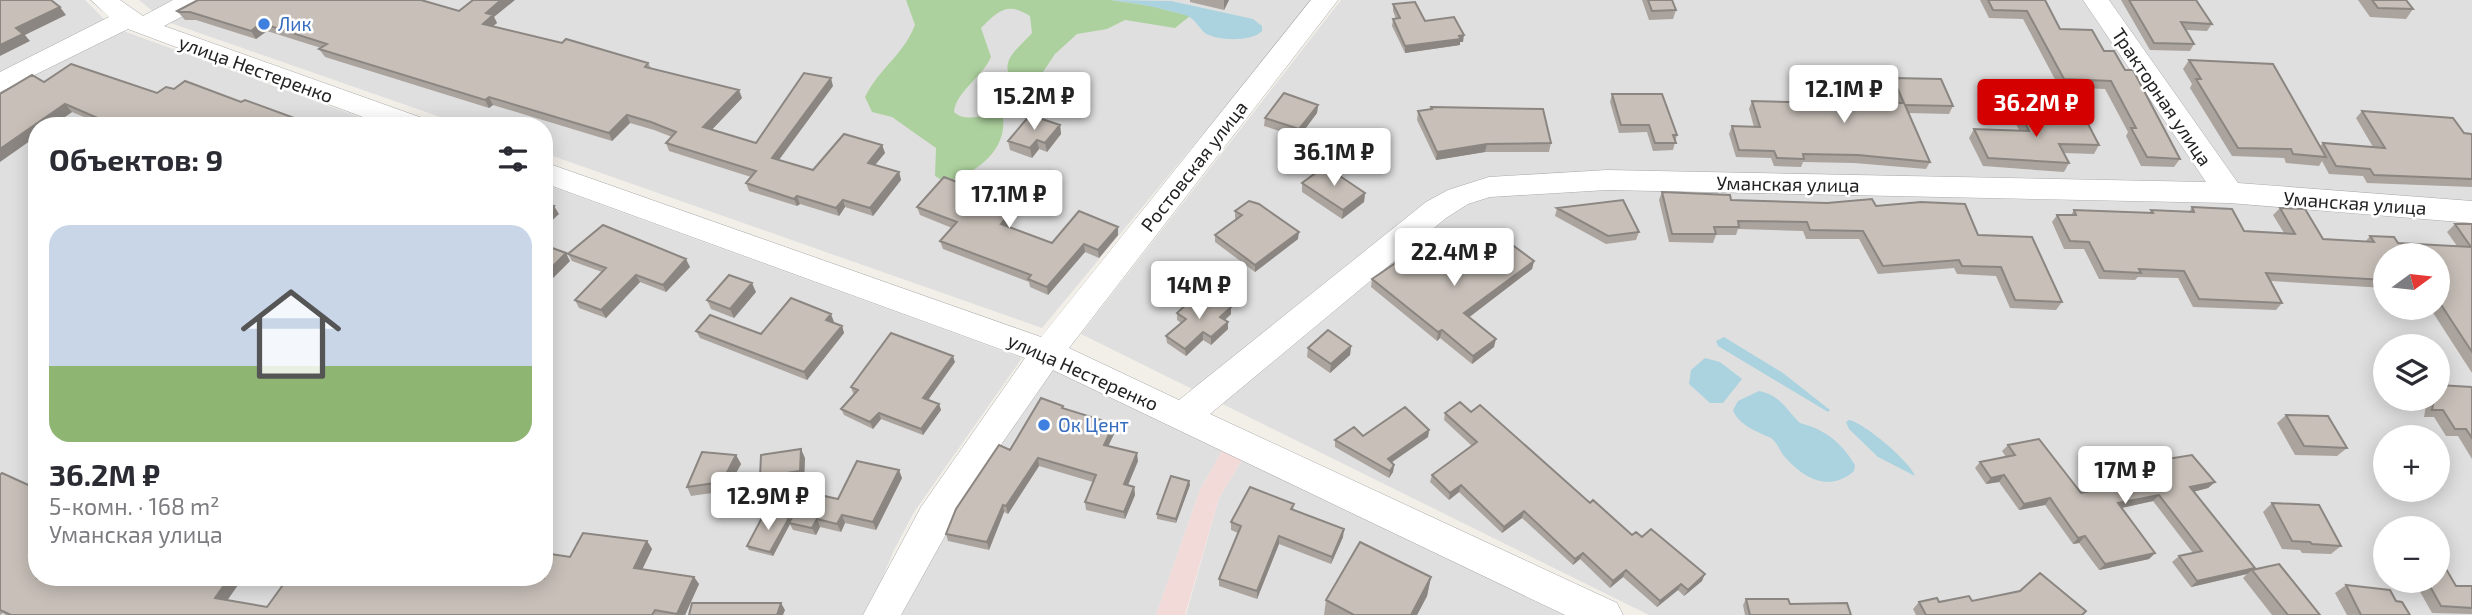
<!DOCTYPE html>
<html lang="ru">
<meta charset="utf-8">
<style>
:root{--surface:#fff;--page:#f7f7f7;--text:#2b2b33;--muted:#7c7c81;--line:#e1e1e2;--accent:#d40000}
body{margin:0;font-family:"Exo 2",sans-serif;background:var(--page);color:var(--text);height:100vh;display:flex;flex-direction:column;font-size:26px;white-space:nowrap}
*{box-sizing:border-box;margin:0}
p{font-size:23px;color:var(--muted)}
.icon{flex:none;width:38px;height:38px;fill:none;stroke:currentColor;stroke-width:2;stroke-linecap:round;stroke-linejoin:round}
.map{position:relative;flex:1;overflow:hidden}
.drawer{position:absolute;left:28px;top:117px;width:525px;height:469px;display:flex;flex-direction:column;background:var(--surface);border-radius:28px;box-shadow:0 4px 18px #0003}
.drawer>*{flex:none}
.needle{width:46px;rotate:75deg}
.fabs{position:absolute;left:2373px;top:243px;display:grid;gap:14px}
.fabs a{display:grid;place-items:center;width:77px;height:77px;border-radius:50%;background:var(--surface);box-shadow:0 4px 18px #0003;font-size:35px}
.price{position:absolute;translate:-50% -60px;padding:0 16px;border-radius:7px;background:#fff;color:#222;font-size:23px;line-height:46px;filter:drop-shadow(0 2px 4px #0008)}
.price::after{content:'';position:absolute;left:50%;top:42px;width:21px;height:16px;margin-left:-10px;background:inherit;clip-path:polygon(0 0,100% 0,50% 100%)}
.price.active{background:var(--accent);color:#fff}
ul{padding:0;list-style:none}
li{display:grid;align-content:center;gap:14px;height:371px;padding:0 21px}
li+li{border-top:2px solid var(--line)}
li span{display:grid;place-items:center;height:217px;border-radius:21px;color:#555}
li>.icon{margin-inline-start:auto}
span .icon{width:126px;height:126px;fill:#fffc;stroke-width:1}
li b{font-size:30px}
h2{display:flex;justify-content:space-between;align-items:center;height:84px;padding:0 21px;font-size:30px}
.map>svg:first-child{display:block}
.residential{fill:#e0dfdf;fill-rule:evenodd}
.commercial{fill:#f2dad9}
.forest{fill:#add19e}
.water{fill:#aad3df}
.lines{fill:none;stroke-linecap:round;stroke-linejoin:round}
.minor-casing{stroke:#a9a9a9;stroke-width:1}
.minor{fill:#fff;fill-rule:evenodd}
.wall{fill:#aba49e}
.shaded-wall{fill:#8b8681}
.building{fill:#c7bfb8;stroke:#8b8681;stroke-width:2}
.shop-dot{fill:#3f7fe0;stroke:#fff;stroke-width:2.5}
.labels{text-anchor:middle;stroke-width:5;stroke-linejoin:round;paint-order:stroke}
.shop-label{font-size:19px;fill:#366cbe;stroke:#fff;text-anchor:start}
.street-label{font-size:19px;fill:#222;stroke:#fff}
</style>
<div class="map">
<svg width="2472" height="615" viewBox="0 0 2472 615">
<rect width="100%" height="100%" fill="#f2efe9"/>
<path class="residential" d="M0 0H85L104 19 126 32 384 126H37V578H544V184L1022 358 914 512 894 550 867 615H0Z
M139 0H1314L1042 328 544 153V126H466L165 21Z
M1341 0H2472V615H1649L1081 334ZM2385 256H2438V308H2385ZM2385 346H2438V399H2385ZM2385 438H2438V490H2385ZM2385 528H2438V581H2385Z
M1052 368 1222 451 1200 490 1156 615H902L922 562 961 492Z
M1242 460 1567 615H1186L1219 498Z"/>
<path class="commercial" d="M1222 451 1242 460 1219 498 1185 615H1156L1200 490Z"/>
<path class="forest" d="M906 0H1111L1151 6 1190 16 1175 28 1125 20 1107 29 1077 34 1055 54 1041 75 1029 81 1014 82C996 62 1019 48 1032 33L1030 16C1007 1 998 11 981 28L991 57C982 78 956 91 954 112 969 125 986 110 1003 118 1007 152 973 175 945 182L935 176 936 148 892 117 872 112 865 97C880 67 902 57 915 25Z"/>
<path class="water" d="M1111 0 1171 1 1253 19 1262 26V31C1252 42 1217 41 1205 33 1198 27 1195 18 1185 15 1161 8 1137 3 1111 0Z
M1724 337 1783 373 1830 410 1828 412 1718 346 1716 341Z
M1705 358 1720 362 1742 379 1723 403H1710L1689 384 1691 370Z
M1759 391C1781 395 1787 411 1800 423 1825 429 1842 443 1855 465L1854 471C1829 493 1803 478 1784 456 1780 451 1777 442 1771 438 1758 432 1738 425 1733 410L1738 401Z
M1849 420C1863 422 1911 462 1915 476L1878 457 1849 429 1846 422Z"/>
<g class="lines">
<defs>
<path id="minor" d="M91 0H120L143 16 173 0H206L202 6 164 26 425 119 429 126H387L128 29 0 92V72L109 17Z
M1311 0H1338L1069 348 1179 400 1426 202 1448 190 1489 177 1607 170 2206 182 2083 0H2109L2238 183 2472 201V223L2229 203 1607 190 1490 197 1468 204 1446 218 1210 414 1617 603 1623 615H1565L1053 370 975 482 901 615H863L921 507 1025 358 544 183V162L1041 337Z"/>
</defs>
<use href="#minor" class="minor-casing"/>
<use href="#minor" class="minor"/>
</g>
<path class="wall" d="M1190 0H1229L1224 10 1190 2Z
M1642 0H1672L1676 10 1673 19 1649 20Z
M1980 0H2045L2060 29 2104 51 2125 70 2180 159 2174 167 2141 166 2126 136 2128 132 2105 89 2059 87 2023 19 1989 18Z
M2121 0H2196L2212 24 2207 31 2186 30 2194 44 2190 51 2150 50Z
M2358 0H2406L2413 9 2406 19 2370 17Z
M1393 4 1425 21 1463 42H1460V45L1405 53 1392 26 1393 19H1396L1393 11Z
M177 11H459L494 17 497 23 493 26 562 43 648 63 651 68 742 98 712 129 756 143 833 86 779 160 813 170 882 145 885 153 875 165 899 172 901 180 873 216 845 207 839 216 800 204 797 206 749 191 746 183 751 177 669 151 666 143 672 137 654 130 630 123 612 141 493 105 489 108 325 57 319 49 321 48 267 31 256 39 196 20H185Z
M2189 60 2320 146 2323 143 2373 147 2356 118 2362 111 2472 135V187L2367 183 2363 176 2329 174 2322 161 2319 166 2286 163 2284 158 2232 156 2190 88 2192 84 2183 69Z
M1893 78 1953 106 1949 114 1909 113 1930 162 1926 169 1854 163 1803 162 1801 167 1774 166 1771 158 1736 157 1729 134 1732 126 1754 127 1749 109 1752 101 1825 103 1824 99 1827 92 1852 102 1896 103 1889 86Z
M44 82 157 93 174 89 241 102 316 126H105L72 112 52 126H37Z
M1612 94 1677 135 1673 150 1653 151 1647 132 1619 133 1610 102Z
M1318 105 1317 113 1299 137 1264 126 1265 118Z
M1431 107 1551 143 1549 152H1485L1436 160 1417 120 1418 111 1431 109Z
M2019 111 2049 122 2099 145 2094 154 2064 153 2069 163 2064 172 1983 166 1969 138 1974 129 2019 130 2014 120Z
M1060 125 1061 134 1047 152 1039 149 1032 158 1010 150 1008 141Z
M1302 183 1365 193 1364 202 1342 219 1302 192Z
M1662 192 1731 200 1876 206 1978 235 2062 302 2056 310 2010 308 1996 276 1957 274 1954 268 1878 274 1859 239H1806L1803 231 1738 229 1736 235H1716L1713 243 1669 242 1659 200Z
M1024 206 1008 226 1052 243 1118 227V235L1099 258 1085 252 1048 295 1030 287 1029 282 943 249 940 241 952 228 920 215 917 207Z
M2192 207 2244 231 2284 233 2273 215 2280 208 2323 239 2365 242 2370 236 2398 243 2457 246 2447 232 2455 224H2472V373L2430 308H2438V256H2385V288L2271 281 2282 303 2276 310 2193 307 2178 278 2138 277 2135 280 2099 279 2084 249H2064L2052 222 2057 215H2071L2074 210 2150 213 2151 210 2189 212Z
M1557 208 1639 232 1636 240 1606 244 1555 216Z
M1235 211 1298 239 1255 272 1215 242V235L1237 219 1235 218Z
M544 245 570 261 552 279 544 276Z
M568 254 690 267 666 292 640 282 606 318 579 308 575 300 602 272 572 261Z
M1534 261 1532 269 1469 317 1494 347 1472 364 1440 338 1437 341 1371 287 1372 279Z
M756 292 734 318 711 309 707 300Z
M1200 304 1231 314 1225 320 1228 322V329L1211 345 1203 340 1186 356 1167 343 1166 336 1181 323 1177 320V313Z
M833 322 842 326 844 333 807 380 700 338 696 331 761 334 834 322Z
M1351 346 1350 355 1330 373 1307 357 1308 348Z
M955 362 928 400 939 404 941 410 923 435 881 419 873 429 844 415 841 409 854 394 853 393 851 387Z
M2472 387V459L2458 436H2446L2434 417H2424L2427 399H2438Z
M1064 409 1115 432 1108 446 1138 461 1128 485 1134 487 1135 495 1125 519 1086 510 1085 502 1093 482 1039 466 1008 514 1004 512 989 550 948 541 946 534Z
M1471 412 1632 535 1702 581 1684 596 1678 590 1657 607 1623 577 1610 588 1580 559 1573 565 1522 518 1502 533 1459 492 1449 500 1430 482 1432 475 1472 446 1444 420 1445 413Z
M2286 415 2347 448 2337 456 2295 455 2277 423Z
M1429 430 1428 437 1391 463 1394 465 1393 472 1389 478 1335 447V440L1363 436Z
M2008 445 2081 493 2114 486 2105 475 2111 468 2215 482 2208 488 2193 492 2255 568 2252 570 2320 615H2272L2243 578 2247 574 2191 587 2172 562 2179 556 2193 553 2153 501 2121 508 2155 553 2149 559 2099 570 2079 543 2073 544 2045 505 2019 510 1999 482 1986 484 1975 468 1980 462 2006 457 2002 451Z
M736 455 741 464 726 491 691 496 687 487Z
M805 458 804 479 764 485 760 477Z
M0 475 37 578 227 600 267 607 570 557 647 541 652 549 642 570 694 577 699 584 685 615H6L3 613 0 615Z
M902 478 876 530 845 523 841 532 820 527 816 535 793 530 790 524 773 556 749 550 747 546 789 518 790 521 838 499Z
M1190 485 1176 523 1157 519V514Z
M2272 503 2341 546 2331 554 2302 553 2300 550 2282 549 2263 512Z
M1294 504 1293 510 1343 537 1331 564 1279 544 1257 599 1219 586V579L1238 533 1231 530V522Z
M1431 577 1427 596 1417 615H1324L1326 600Z
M2414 581H2438L2456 586H2472V614L2432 613Z
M2346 585 2396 601 2410 615H2347L2335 593Z
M1746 599 1790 604 1851 615H1745L1743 605Z
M1972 601 2082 615H1916L1913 609 1919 602Z"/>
<path class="shaded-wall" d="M501 0H515L494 17 497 23 487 31 483 24 486 13Z
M1224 0H1229L1224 10Z
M60 7 66 15 25 35 30 41 0 56V45L16 28Z
M261 23 267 31 256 39 251 31Z
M1464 35 1463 42H1460V45L1405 53V46Z
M831 78 833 86 775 165 772 158Z
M739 90 742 98 707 135 703 127Z
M489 97 493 105 489 108 485 100Z
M65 104 72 112 52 126H37V136L0 162V149Z
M1318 105 1317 113 1299 137V129Z
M627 115 630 123 612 141 609 133Z
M1060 125 1061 134 1047 152 1045 143Z
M1037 140 1039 149 1032 158 1030 148Z
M1487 144 1485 152 1436 160 1437 152Z
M882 145 885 153 870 171 868 163Z
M899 172 901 180 873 216 870 208Z
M1365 193 1364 202 1342 219 1343 210Z
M797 196 800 204 797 206 794 199Z
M1023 197 1024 206 1003 232 1001 224Z
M843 200 845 207 839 216 836 208Z
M554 206 559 214 544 228V216Z
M1118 227V235L1099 258 1098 250Z
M1299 232 1298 239 1255 272V265Z
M1084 244 1085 252 1048 295 1047 287Z
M566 253 570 261 552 279 548 271Z
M686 259 690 267 666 292 663 285Z
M1534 261 1532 269 1463 322 1464 313Z
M636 275 640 282 606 318 601 310Z
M752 283 756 292 734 318 730 309Z
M1231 307V314L1220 324V317Z
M831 314 834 322 829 328 826 320Z
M1228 322V329L1211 345V337Z
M842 326 844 333 807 380 804 372Z
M1442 330 1440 338 1437 341 1438 332Z
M1203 332V340L1186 356 1185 349Z
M1496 339 1494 347 1472 364 1473 356Z
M1351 346 1350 355 1330 373 1331 364Z
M953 356 955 362 925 404 923 398Z
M939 404 941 410 923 435 921 429Z
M879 413 881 419 873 429 870 422Z
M1114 424 1115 432 1105 453 1104 445Z
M1429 430 1428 437 1386 466 1388 459Z
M801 449 805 458 804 479 800 471Z
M1137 453 1138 461 1125 492 1124 484Z
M736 455 741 464 726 491 722 482Z
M1038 458 1039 466 1008 514 1006 506Z
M1394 465 1393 472 1389 478 1390 471Z
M899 470 902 478 876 530 873 522Z
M2004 475 1999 482 1986 484 1991 478Z
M1189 481 1190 485 1176 523V519Z
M2215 482 2208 488 2184 494 2190 487Z
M1461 485 1459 492 1449 500 1450 493Z
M1134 487 1135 495 1125 519 1124 512Z
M2159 495 2153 501 2112 510 2118 503Z
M2050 498 2045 505 2019 510 2024 504Z
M1003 505 1004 512 989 550 987 542Z
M1524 511 1522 518 1502 533 1504 527Z
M842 515 845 523 841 532 837 524Z
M789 518 791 522 773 556 770 552Z
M817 519 820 527 816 535 812 528Z
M1344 529 1343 537 1331 564 1332 557Z
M1279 536V544L1257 599V591Z
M2085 536 2079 543 2073 544 2078 538Z
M647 541 652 549 639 576 634 568Z
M1583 553 1580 559 1573 565 1575 559Z
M2155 553 2149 559 2099 570 2105 564Z
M2255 568 2247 574 2191 587 2197 581Z
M1626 570 1623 577 1610 588 1613 581Z
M1705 574 1702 581 1684 596 1688 590Z
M694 577 699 584 685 615H678L677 614Z
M1431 577 1427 596 1417 615H1411Z
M229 578H243L224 605 215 598Z
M1681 584 1678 590 1657 607 1660 601Z
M781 603 785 610 783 615H777Z"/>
<path class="building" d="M0 0H51L60 7 16 28 23 34 0 45Z
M198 0H421L459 11 473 0H501L486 13 493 15 483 24 562 43 566 39 648 63 645 67 739 90 703 127 756 143 804 73 831 78 772 158 813 170 844 134 882 145 868 163 899 172 870 208 843 200 836 208 797 196 794 199 746 183 756 171 666 143 676 132 651 122 627 115 609 133 489 97 485 100 319 49 327 44 261 23 251 31 190 12H179L177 11Z
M1648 0H1672L1676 10 1652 11Z
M1988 0H2045L2060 29 2092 30 2104 51H2114L2125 70H2133L2180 159 2147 157 2131 128H2136L2111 81 2064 79 2027 11 1993 10Z
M2129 0H2196L2212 24 2181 22 2194 44 2154 43Z
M2372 0H2406L2413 9 2378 8Z
M1415 2 1425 21 1454 17 1464 35 1459 36 1461 39 1405 46 1393 19 1400 18 1393 4Z
M2189 60 2273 64 2326 157 2293 154 2291 149 2238 148 2196 79H2201Z
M71 64 157 93 166 87 174 89 185 81 241 102 245 100 316 126H116L65 104 0 149V94L32 75 44 82Z
M1893 78 1941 79 1953 106 1905 105 1930 162 1858 155 1803 154 1804 159 1777 158 1774 151 1739 150 1732 126 1760 127 1752 101 1832 103 1827 92H1849L1852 102 1904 103Z
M1284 93 1318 105 1299 129 1265 118Z
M1612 94H1662L1677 135H1673L1676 143H1655L1649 125H1621Z
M1431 107 1543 109 1551 143 1487 144 1437 152 1418 111 1432 109Z
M2019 111 2044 112 2049 122H2087L2099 145 2059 144 2069 163 1988 158 1974 129 2029 131Z
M2362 111 2453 118 2464 133 2471 134 2472 135V179L2374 175 2370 169 2336 166 2323 143 2385 148Z
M1030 115 1060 125 1045 143 1037 140 1030 148 1008 141Z
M1325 166 1365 193 1343 210 1302 183Z
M944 177 970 187 976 180 1023 197 1001 224 1052 243 1079 211 1118 227 1098 250 1084 244 1047 287 1028 279 1031 275 940 241 957 222 917 207Z
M1662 192 1730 195 1731 200 1827 203 1872 199 1876 206 1921 202 1965 204 1978 235 2032 237 2062 302 2015 300 2001 267 1962 266 1959 260 1883 266 1863 231 1810 230 1807 222 1738 221 1739 227H1714L1716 234H1672Z
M1623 200 1639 232 1608 236 1557 208Z
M1249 201 1259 204 1299 232 1255 265 1215 235 1242 215 1235 211Z
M544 203 554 206 544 216Z
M2192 207 2232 209 2244 231 2295 234 2280 208 2305 209 2323 239 2374 242 2370 236 2394 237 2398 243 2471 247 2455 224H2472V352L2438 300V256H2385V280L2266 273 2282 303 2199 299 2184 271 2139 269 2141 273 2104 271 2089 242 2070 241 2057 215H2076L2074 210 2153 213 2151 210 2194 212Z
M603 225 686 259 663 285 636 275 601 310 575 300 606 268 568 254Z
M1499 235 1534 261 1464 313 1496 339 1473 356 1442 330 1438 332 1372 279 1419 247 1449 271Z
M544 245 566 253 548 271 544 270Z
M729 275 752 283 730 309 707 300Z
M1212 294 1231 307 1220 317 1228 322 1211 337 1203 332 1185 349 1166 336 1186 319 1177 313 1192 299 1200 304Z
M791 298 831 314 826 320 842 326 804 372 696 331 710 315 761 334Z
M1328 330 1351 346 1331 364 1308 348Z
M891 333 953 356 923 398 939 404 921 429 879 413 870 422 841 409 858 390 851 387Z
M2438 385 2472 387V438L2466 429H2455L2443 410H2432L2434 399H2438Z
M1041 398 1063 406 1062 408 1114 424 1104 445 1137 453 1124 484 1134 487 1124 512 1085 502 1096 475 1038 458 1006 506 1003 505 987 542 946 534 956 509 999 445 1010 450Z
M1460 402 1471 412 1480 405 1590 503 1593 500 1632 535 1636 532 1642 537 1651 529 1705 574 1688 590 1681 584 1660 601 1626 570 1613 581 1583 553 1575 559 1524 511 1504 527 1461 485 1450 493 1432 475 1477 442 1445 413Z
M1405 407 1429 430 1388 459 1394 465 1390 471 1335 440 1354 427 1363 436Z
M2286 415 2328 416 2347 448 2304 446Z
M2039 439 2081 493 2123 484 2111 468 2192 455 2215 482 2190 487 2255 568 2197 581 2179 556 2202 551 2159 495 2118 503 2155 553 2105 564 2085 536 2078 538 2050 498 2024 504 2004 475 1991 478 1980 462 2015 455 2008 445Z
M801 449 800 471 760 477 761 455Z
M702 452 736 455 722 482 687 487Z
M857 461 899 470 873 522 842 515 837 524 817 519 812 528 789 523 806 492 838 499Z
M2 473 37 489V578H229L215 598 267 607 288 578H544V553L570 557 583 533 647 541 634 568 694 577 677 614 655 610 652 615H11L0 610V475Z
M1171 476 1189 481 1176 519 1157 514Z
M1250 487 1294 504 1291 509 1344 529 1332 557 1279 536 1257 591 1219 579 1241 526 1231 522Z
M2272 503 2319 505 2341 546 2312 544 2310 542 2292 541Z
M765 512 789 518 770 552 747 546Z
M1360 542 1431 577 1411 615H1354L1326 600Z
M2438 561 2442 562 2456 586H2472V608L2441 606 2427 581H2438Z
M2279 564 2320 615H2288L2252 570Z
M2040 573 2086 611 2082 615H1926L1919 602 1937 598 1939 602 1969 596 1972 601 2020 591Z
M2346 585 2390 590 2396 601 2402 602 2410 615H2361Z
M1746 599H1788L1790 604 1847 603 1851 615H1750Z
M692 603H781L777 615H689Z"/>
<g class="shop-dot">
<circle cx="264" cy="24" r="7"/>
<circle cx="1044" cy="425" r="7"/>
</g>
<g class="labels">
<g class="shop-label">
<text x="278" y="31">Лик</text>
<text x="1058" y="432">Ок Цент</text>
</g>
<g class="street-label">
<text transform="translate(256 69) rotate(20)" y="7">улица Нестеренко</text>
<text transform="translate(2162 97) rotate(56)" y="7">Тракторная улица</text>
<text transform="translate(1194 166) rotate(-52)" y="7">Ростовская улица</text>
<text transform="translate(1788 184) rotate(1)" y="7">Уманская улица</text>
<text transform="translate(2355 203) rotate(4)" y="7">Уманская улица</text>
<text transform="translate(1083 372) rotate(24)" y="7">улица Нестеренко</text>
</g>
</g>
</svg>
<div class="fabs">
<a><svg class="needle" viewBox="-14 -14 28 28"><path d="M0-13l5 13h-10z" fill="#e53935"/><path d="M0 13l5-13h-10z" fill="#7c7c81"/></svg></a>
<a><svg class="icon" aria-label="layers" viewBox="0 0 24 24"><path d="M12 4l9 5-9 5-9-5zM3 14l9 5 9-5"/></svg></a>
<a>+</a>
<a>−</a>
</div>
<b class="price" style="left:1844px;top:125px">12.1M ₽</b>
<b class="price" style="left:1034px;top:132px">15.2M ₽</b>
<b class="price active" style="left:2036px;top:139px">36.2M ₽</b>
<b class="price" style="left:1334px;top:188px">36.1M ₽</b>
<b class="price" style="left:1009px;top:230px">17.1M ₽</b>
<b class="price" style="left:1454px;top:288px">22.4M ₽</b>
<b class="price" style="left:1199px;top:321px">14M ₽</b>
<b class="price" style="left:2125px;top:506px">17M ₽</b>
<b class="price" style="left:768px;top:532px">12.9M ₽</b>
<section class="drawer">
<h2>Объектов: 9<svg class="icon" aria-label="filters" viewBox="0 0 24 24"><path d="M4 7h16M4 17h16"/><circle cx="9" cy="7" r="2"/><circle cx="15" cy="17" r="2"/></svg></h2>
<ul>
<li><span style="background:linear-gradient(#c9d6e8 65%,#8fb573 0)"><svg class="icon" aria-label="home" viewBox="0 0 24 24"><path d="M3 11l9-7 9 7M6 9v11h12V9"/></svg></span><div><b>36.2M ₽</b><p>5-комн. · 168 m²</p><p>Уманская улица</p></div></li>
</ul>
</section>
</div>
